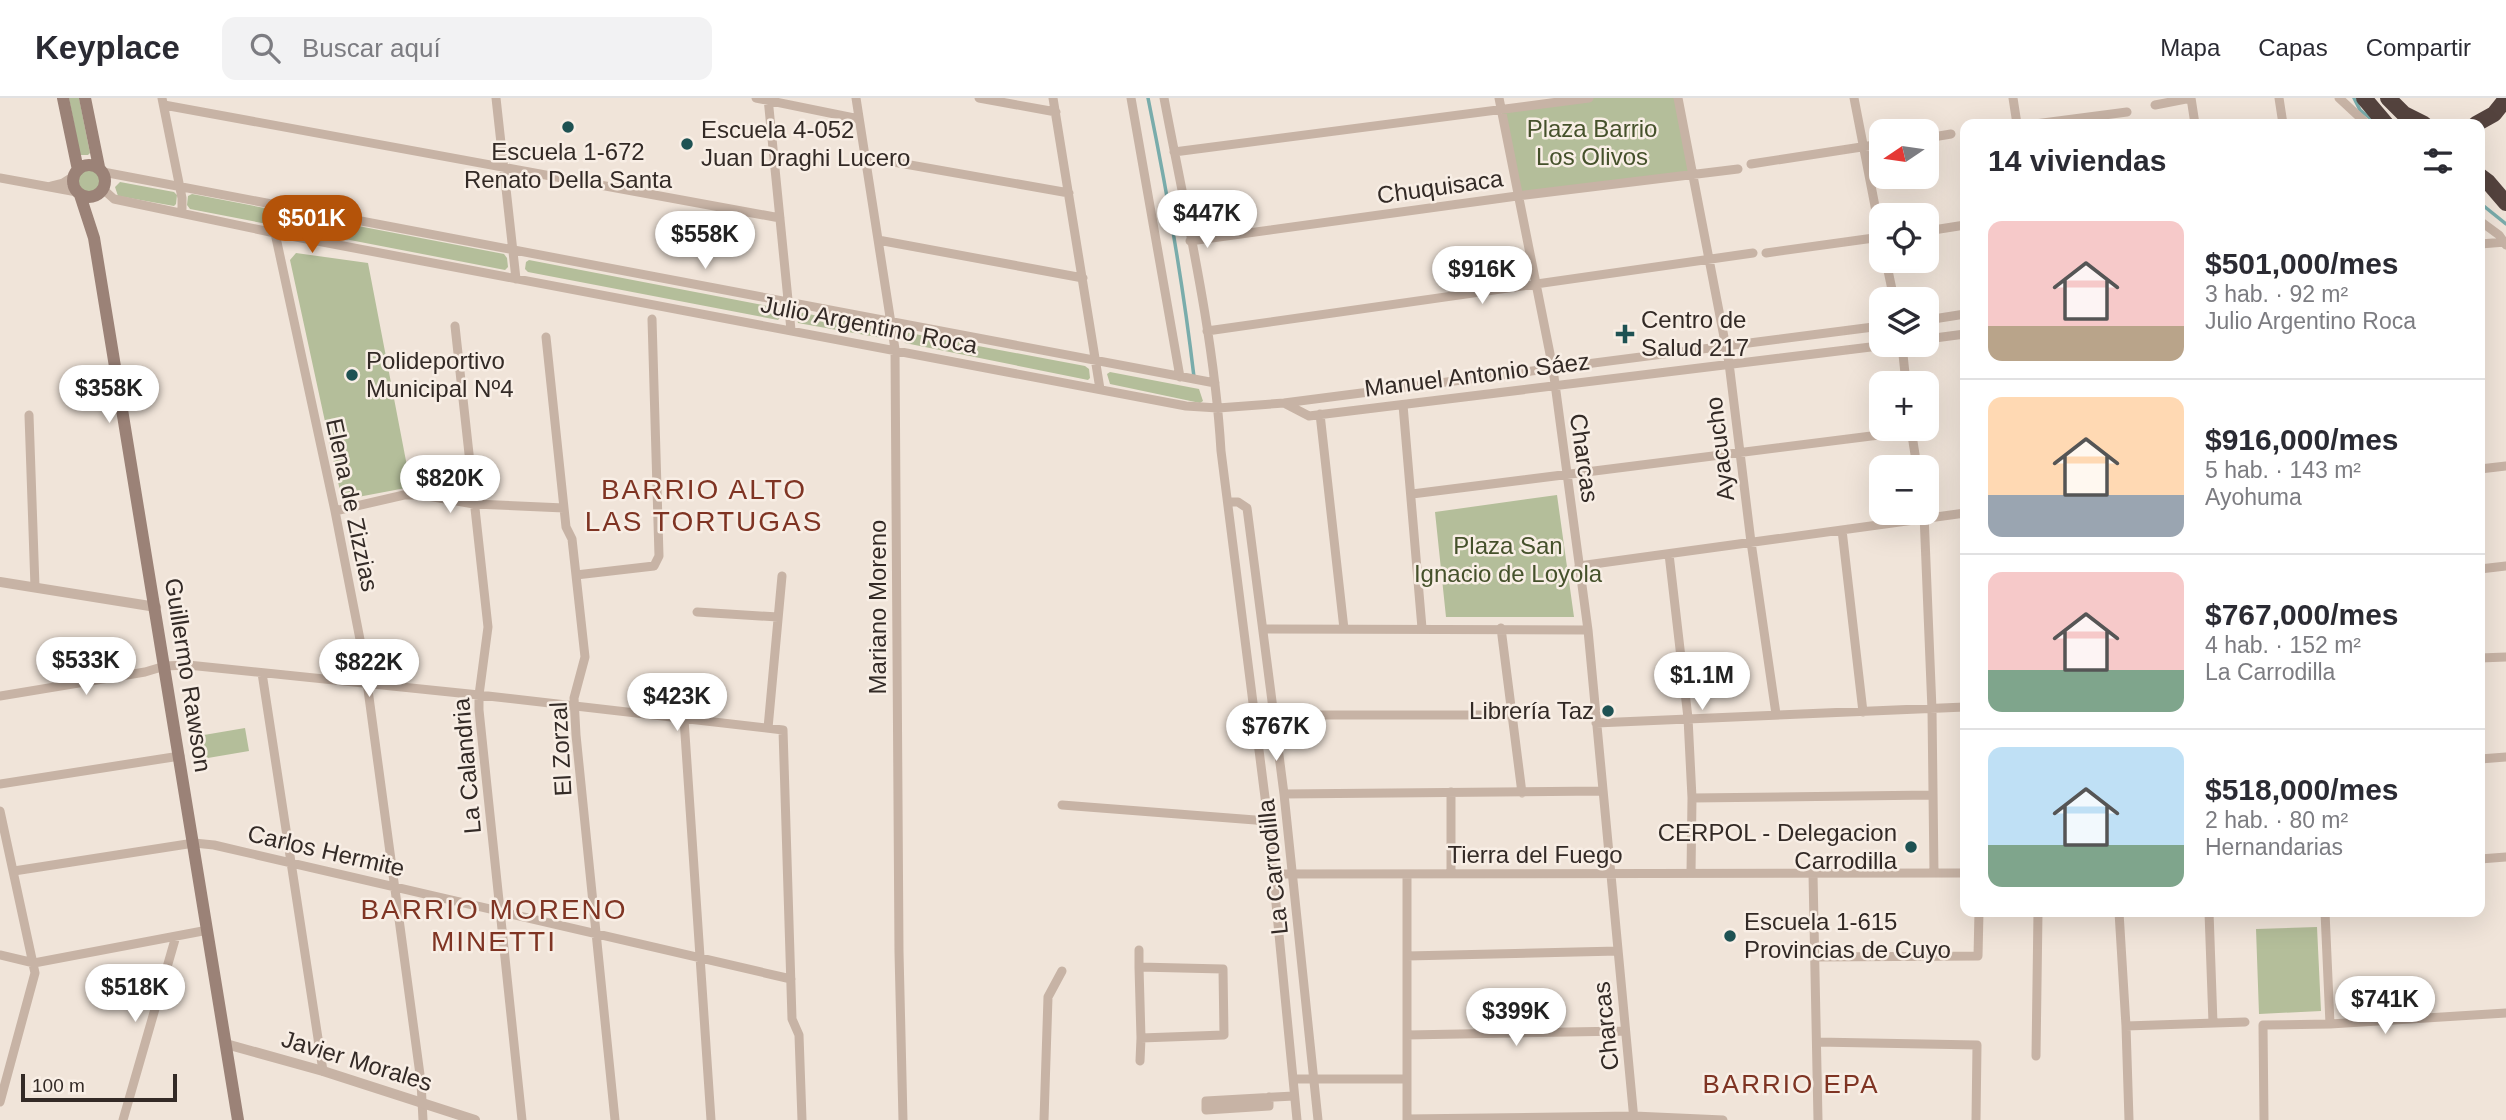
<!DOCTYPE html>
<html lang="es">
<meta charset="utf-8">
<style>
:root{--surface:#fff;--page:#f2f2f3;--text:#2b2b33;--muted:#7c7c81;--line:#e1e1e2;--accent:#b45309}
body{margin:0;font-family:Arial,sans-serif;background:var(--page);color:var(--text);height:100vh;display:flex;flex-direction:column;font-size:26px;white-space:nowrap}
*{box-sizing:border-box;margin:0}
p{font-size:23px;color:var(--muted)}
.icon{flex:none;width:38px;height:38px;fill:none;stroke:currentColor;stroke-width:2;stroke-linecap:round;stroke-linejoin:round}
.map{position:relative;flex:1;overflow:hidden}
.panel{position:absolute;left:1960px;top:21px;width:525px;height:798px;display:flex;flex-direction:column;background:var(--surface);border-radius:14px;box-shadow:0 7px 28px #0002}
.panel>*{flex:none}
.needle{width:46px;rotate:257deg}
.fabs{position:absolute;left:1869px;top:21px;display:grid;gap:14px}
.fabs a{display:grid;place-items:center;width:70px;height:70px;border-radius:14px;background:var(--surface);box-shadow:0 7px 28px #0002;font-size:35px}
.scale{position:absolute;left:21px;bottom:18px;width:156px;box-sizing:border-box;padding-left:7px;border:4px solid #332a26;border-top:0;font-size:19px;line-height:24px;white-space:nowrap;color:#332a26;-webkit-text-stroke:5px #f8eee5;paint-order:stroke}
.price{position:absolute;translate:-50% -60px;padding:0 16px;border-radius:24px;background:#fff;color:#222;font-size:23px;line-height:46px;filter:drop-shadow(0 2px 4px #0008)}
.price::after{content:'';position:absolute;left:50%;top:42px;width:21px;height:16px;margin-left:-10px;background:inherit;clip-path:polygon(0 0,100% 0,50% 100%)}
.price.current{background:var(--accent);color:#fff}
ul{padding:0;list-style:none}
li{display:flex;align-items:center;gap:21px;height:175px;padding:0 28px}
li+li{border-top:2px solid var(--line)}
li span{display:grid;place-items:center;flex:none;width:196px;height:140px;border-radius:14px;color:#555}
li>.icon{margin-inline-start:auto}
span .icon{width:84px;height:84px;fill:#fffc;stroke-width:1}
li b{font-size:30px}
h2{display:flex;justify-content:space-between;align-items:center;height:84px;padding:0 28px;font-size:30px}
header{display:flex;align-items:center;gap:42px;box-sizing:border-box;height:98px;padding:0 35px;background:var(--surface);border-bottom:2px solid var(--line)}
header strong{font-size:33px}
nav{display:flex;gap:38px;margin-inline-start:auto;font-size:24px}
.search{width:490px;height:63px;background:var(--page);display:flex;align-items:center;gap:18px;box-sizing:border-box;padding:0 24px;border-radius:14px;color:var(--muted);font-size:26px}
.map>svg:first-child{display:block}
.green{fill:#b4be9a}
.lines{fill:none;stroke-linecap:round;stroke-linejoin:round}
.stream{stroke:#79acab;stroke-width:3.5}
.minor{stroke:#c7b3a5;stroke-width:9}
.tertiary{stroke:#c7b3a5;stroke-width:10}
.secondary{stroke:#9b8277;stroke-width:12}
.motorway{stroke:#54433e;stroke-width:16}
.poi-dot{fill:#1e5253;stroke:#f8eee5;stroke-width:2.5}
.labels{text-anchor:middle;stroke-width:5;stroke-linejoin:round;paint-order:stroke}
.park-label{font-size:24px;fill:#45512b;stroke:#f8eee5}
.poi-label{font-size:24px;fill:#332a26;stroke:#f8eee5;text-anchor:start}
.street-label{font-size:24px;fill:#332a26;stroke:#f8eee5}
.neighbourhood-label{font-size:26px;letter-spacing:2px;fill:#7f3423;stroke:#f8eee5}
.quarter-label{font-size:28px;letter-spacing:2px;fill:#7f3423;stroke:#f8eee5}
</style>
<header>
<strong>Keyplace</strong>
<div class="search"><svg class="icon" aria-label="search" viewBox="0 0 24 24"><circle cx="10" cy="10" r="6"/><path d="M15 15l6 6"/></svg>Buscar aquí</div>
<nav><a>Mapa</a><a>Capas</a><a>Compartir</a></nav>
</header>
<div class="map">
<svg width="2506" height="1022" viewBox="0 0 2506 1022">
<rect width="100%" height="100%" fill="#f0e4d9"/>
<path class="green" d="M69 0H79L90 55 88 57H80Z
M1589 0H1678L1692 77 1517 98 1501 12Z
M77 83a12 12 0 1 1 24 0a12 12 0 1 1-24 0Z
M120 84 174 94 177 97 176 106 174 108 118 98 115 89Z
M192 96 504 156 507 160 508 169 505 172 190 111 187 107 188 98Z
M296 155 368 165 411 389 342 402 290 162Z
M529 162 778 210 780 220 778 222 528 174 525 171 526 164Z
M798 214 881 230 884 238 882 240 798 225 796 216Z
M904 234 1085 268 1089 271 1090 280 1088 282 905 245 903 242Z
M1110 274 1199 291 1203 303 1200 305 1110 286 1107 276Z
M1557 397 1574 519H1446L1435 414Z
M245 630 249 653 202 661 198 638Z
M2317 829 2321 913 2259 916 2256 831Z"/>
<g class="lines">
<path class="stream" d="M1148 0C1167 93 1183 185 1194 279
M2354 0 2360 12 2376 25
M2480 105 2506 126"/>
<path class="minor" d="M162 0 182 100V115
M496 0 516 181
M756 0 859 21
M768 0 791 232
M856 0 895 251 899 854 903 1022
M979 0 1056 14
M1053 0 1100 291
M1131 0 1180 279
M1164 0C1186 117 1214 235 1221 353L1268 723 1297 1022
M1499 0 1553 271 1588 532 1634 1022
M1678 0 1729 265 1751 444 1776 616
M1854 0 1881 139
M2013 0 2017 26
M2191 0 2195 26
M2279 0 2283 26
M2339 0 2367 26
M164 7 780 120
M2155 7 2191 0
M2035 26 2127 14
M1927 40 1951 36
M1174 54 1589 0
M865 59 1069 95
M1751 66 1881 46
M103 74 1215 285
M0 80 77 94
M51 88 63 85 74 78
M104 92 114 101 275 135 1186 308 1218 310 1284 305 1881 228
M2480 123 2499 137 2506 147
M1927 133 1965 127
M275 135 335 413 364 562 421 984 423 1022
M878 142 1083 180
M1190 143 1517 98 1738 71
M2480 146 2506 144
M1766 155 1881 139
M1886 163 1894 201
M1927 222 1965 216
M455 228 488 529 479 597V612L522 1022
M1207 233 1753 155
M546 239 566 429 572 441 585 559 574 600 576 637 615 1022
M1927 241 1965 236
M1902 247 1906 285
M1284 305 1309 318 1887 247
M1403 307 1422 530
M1320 316 1344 531
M29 317 35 489
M1911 331 1917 369
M2480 371 2506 368
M1412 396 1911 333
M1228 404H1238L1247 410 1284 696 1318 1022
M335 413 404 397H422L474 406 564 410
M1924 416 1932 612 1934 775
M1842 432 1863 614
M1669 456 1688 620 1692 700 1691 775
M1579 468 1965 415
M2480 471 2506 468
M576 477 654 468 659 458 652 221
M697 514 778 519
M1501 530 1522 695
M1264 531 1588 532
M2480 560 2506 559
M262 575 323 973
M0 598 145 574 165 568 188 567 479 597 783 632 792 921 799 937 802 1022
M1275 617H1512
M684 621 711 1022
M1596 625 1965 609
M768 630 782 478
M2480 661 2506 659
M0 686 180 658
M1451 694V776
M1284 696 1603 693
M1692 700 1932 697
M1062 707 1268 723
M0 713 35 875 0 1004
M2480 761 2506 759
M14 773 194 745 214 747 791 881
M1273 776 1965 775
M1813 776 1818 1022
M2119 814 2126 928 2129 1022
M2209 814 2213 925
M2325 814 2330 926
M0 857 34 865 208 832
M1407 858 1618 853
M1815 859 1978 858 1979 814
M1139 869 1223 871 1224 937 1141 940Z
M1139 869V852
M2126 928 2245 924
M1407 937 1625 933
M1817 944 1977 947 1976 1022
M2036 958 2038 814
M1140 963 1141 940
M1293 981H1407
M1269 999V1008L1206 1012V1003L1294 998
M1407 1021 1634 1018 1723 1022
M123 1022 176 838
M1044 1022 1048 899 1062 873
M1407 1022V776
M2264 1022 2263 927 2330 926 2506 915"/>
<path class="tertiary" d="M0 484 156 509
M226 946 323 973 475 1022"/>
<path class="secondary" d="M63 0 78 72
M85 0 99 69
M73 83a16 16 0 1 1 32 0a16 16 0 1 1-32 0Z
M80 97 94 140 238 1022"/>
<path class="motorway" d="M2364 0 2386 26
M2388 0 2404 16 2424 26
M2476 26 2494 16 2506 1
M2480 78 2488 84 2506 105"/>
</g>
<g class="poi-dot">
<circle cx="568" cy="29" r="7"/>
<circle cx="687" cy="46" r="7"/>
<path d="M1621.5 225.5h7v7h7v7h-7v7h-7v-7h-7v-7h7z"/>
<circle cx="352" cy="277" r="7"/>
<circle cx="1608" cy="613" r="7"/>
<circle cx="1911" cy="749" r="7"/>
<circle cx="1730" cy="838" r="7"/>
</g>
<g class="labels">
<g class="park-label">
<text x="1592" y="39">Plaza Barrio<tspan x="1592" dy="28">Los Olivos</tspan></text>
<text x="1508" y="456">Plaza San<tspan x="1508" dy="28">Ignacio de Loyola</tspan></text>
</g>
<g class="poi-label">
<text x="701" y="40">Escuela 4-052<tspan x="701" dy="28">Juan Draghi Lucero</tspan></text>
<text x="568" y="62" text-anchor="middle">Escuela 1-672<tspan x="568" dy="28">Renato Della Santa</tspan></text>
<text x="1641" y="230">Centro de<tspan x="1641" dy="28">Salud 217</tspan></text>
<text x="366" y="271">Polideportivo<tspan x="366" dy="28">Municipal Nº4</tspan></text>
<text x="1594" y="621" text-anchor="end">Librería Taz</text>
<text x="1897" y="743" text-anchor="end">CERPOL - Delegacion<tspan x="1897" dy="28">Carrodilla</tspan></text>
<text x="1744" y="832">Escuela 1-615<tspan x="1744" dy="28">Provincias de Cuyo</tspan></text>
</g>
<g class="street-label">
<text transform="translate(1440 89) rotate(-8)" y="8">Chuquisaca</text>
<text transform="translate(869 227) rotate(11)" y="8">Julio Argentino Roca</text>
<text transform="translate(1477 277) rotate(-7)" y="8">Manuel Antonio Sáez</text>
<text transform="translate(1720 351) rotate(-97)" y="8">Ayacucho</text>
<text transform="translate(1584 360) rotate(82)" y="8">Charcas</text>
<text transform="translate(352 407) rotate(78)" y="8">Elena de Zizzias</text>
<text transform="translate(878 509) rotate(-90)" y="8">Mariano Moreno</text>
<text transform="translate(188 577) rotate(81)" y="8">Guillermo Rawson</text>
<text transform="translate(561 651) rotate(-93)" y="8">El Zorzal</text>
<text transform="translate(467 668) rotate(-95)" y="8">La Calandria</text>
<text transform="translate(326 753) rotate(13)" y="8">Carlos Hermite</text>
<text x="1535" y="765">Tierra del Fuego</text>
<text transform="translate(1273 769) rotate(-96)" y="8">La Carrodilla</text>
<text transform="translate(1606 928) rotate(-96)" y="8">Charcas</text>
<text transform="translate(357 963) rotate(17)" y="8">Javier Morales</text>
</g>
<g class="neighbourhood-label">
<text x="1791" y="995">BARRIO EPA</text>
</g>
<g class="quarter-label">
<text x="704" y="401">BARRIO ALTO<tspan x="704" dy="32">LAS TORTUGAS</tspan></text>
<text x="494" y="821">BARRIO MORENO<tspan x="494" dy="32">MINETTI</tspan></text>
</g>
</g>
</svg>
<div class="fabs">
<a><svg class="needle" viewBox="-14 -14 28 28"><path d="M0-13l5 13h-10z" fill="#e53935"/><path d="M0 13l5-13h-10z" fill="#7c7c81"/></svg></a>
<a><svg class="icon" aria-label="locate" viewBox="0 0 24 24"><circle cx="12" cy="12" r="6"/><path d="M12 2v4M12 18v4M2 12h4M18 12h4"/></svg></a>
<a><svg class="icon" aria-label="layers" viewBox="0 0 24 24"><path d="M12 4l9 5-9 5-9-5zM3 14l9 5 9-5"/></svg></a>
<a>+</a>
<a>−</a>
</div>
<div class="scale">100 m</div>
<b class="price" style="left:1207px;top:152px">$447K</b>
<b class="price current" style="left:312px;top:157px">$501K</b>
<b class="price" style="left:705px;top:173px">$558K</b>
<b class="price" style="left:1482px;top:208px">$916K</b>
<b class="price" style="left:109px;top:327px">$358K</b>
<b class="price" style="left:450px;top:417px">$820K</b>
<b class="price" style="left:86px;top:599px">$533K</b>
<b class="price" style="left:369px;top:601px">$822K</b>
<b class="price" style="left:1702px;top:614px">$1.1M</b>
<b class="price" style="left:677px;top:635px">$423K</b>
<b class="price" style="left:1276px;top:665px">$767K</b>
<b class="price" style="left:135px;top:926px">$518K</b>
<b class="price" style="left:2385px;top:938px">$741K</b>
<b class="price" style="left:1516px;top:950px">$399K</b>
<section class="panel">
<h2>14 viviendas<svg class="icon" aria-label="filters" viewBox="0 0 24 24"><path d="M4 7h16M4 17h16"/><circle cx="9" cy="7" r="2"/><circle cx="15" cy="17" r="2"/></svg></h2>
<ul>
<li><span style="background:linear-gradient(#f6c9c9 75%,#b9a48a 0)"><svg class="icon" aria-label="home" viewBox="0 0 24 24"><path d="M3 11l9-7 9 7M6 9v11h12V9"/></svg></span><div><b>$501,000/mes</b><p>3 hab. · 92 m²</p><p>Julio Argentino Roca</p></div></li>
<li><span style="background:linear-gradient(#ffd9b3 70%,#9aa5b1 0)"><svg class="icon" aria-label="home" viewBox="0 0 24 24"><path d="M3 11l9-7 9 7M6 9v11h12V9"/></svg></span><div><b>$916,000/mes</b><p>5 hab. · 143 m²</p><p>Ayohuma</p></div></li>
<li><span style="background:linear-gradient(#f6c9c9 70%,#7fa58c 0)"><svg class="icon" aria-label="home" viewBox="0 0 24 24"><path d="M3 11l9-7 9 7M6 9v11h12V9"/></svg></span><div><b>$767,000/mes</b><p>4 hab. · 152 m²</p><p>La Carrodilla</p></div></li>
<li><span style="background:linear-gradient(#bfe0f5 70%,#7fa58c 0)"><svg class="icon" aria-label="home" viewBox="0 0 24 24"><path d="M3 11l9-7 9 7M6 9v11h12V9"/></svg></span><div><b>$518,000/mes</b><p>2 hab. · 80 m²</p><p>Hernandarias</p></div></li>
</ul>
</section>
</div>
